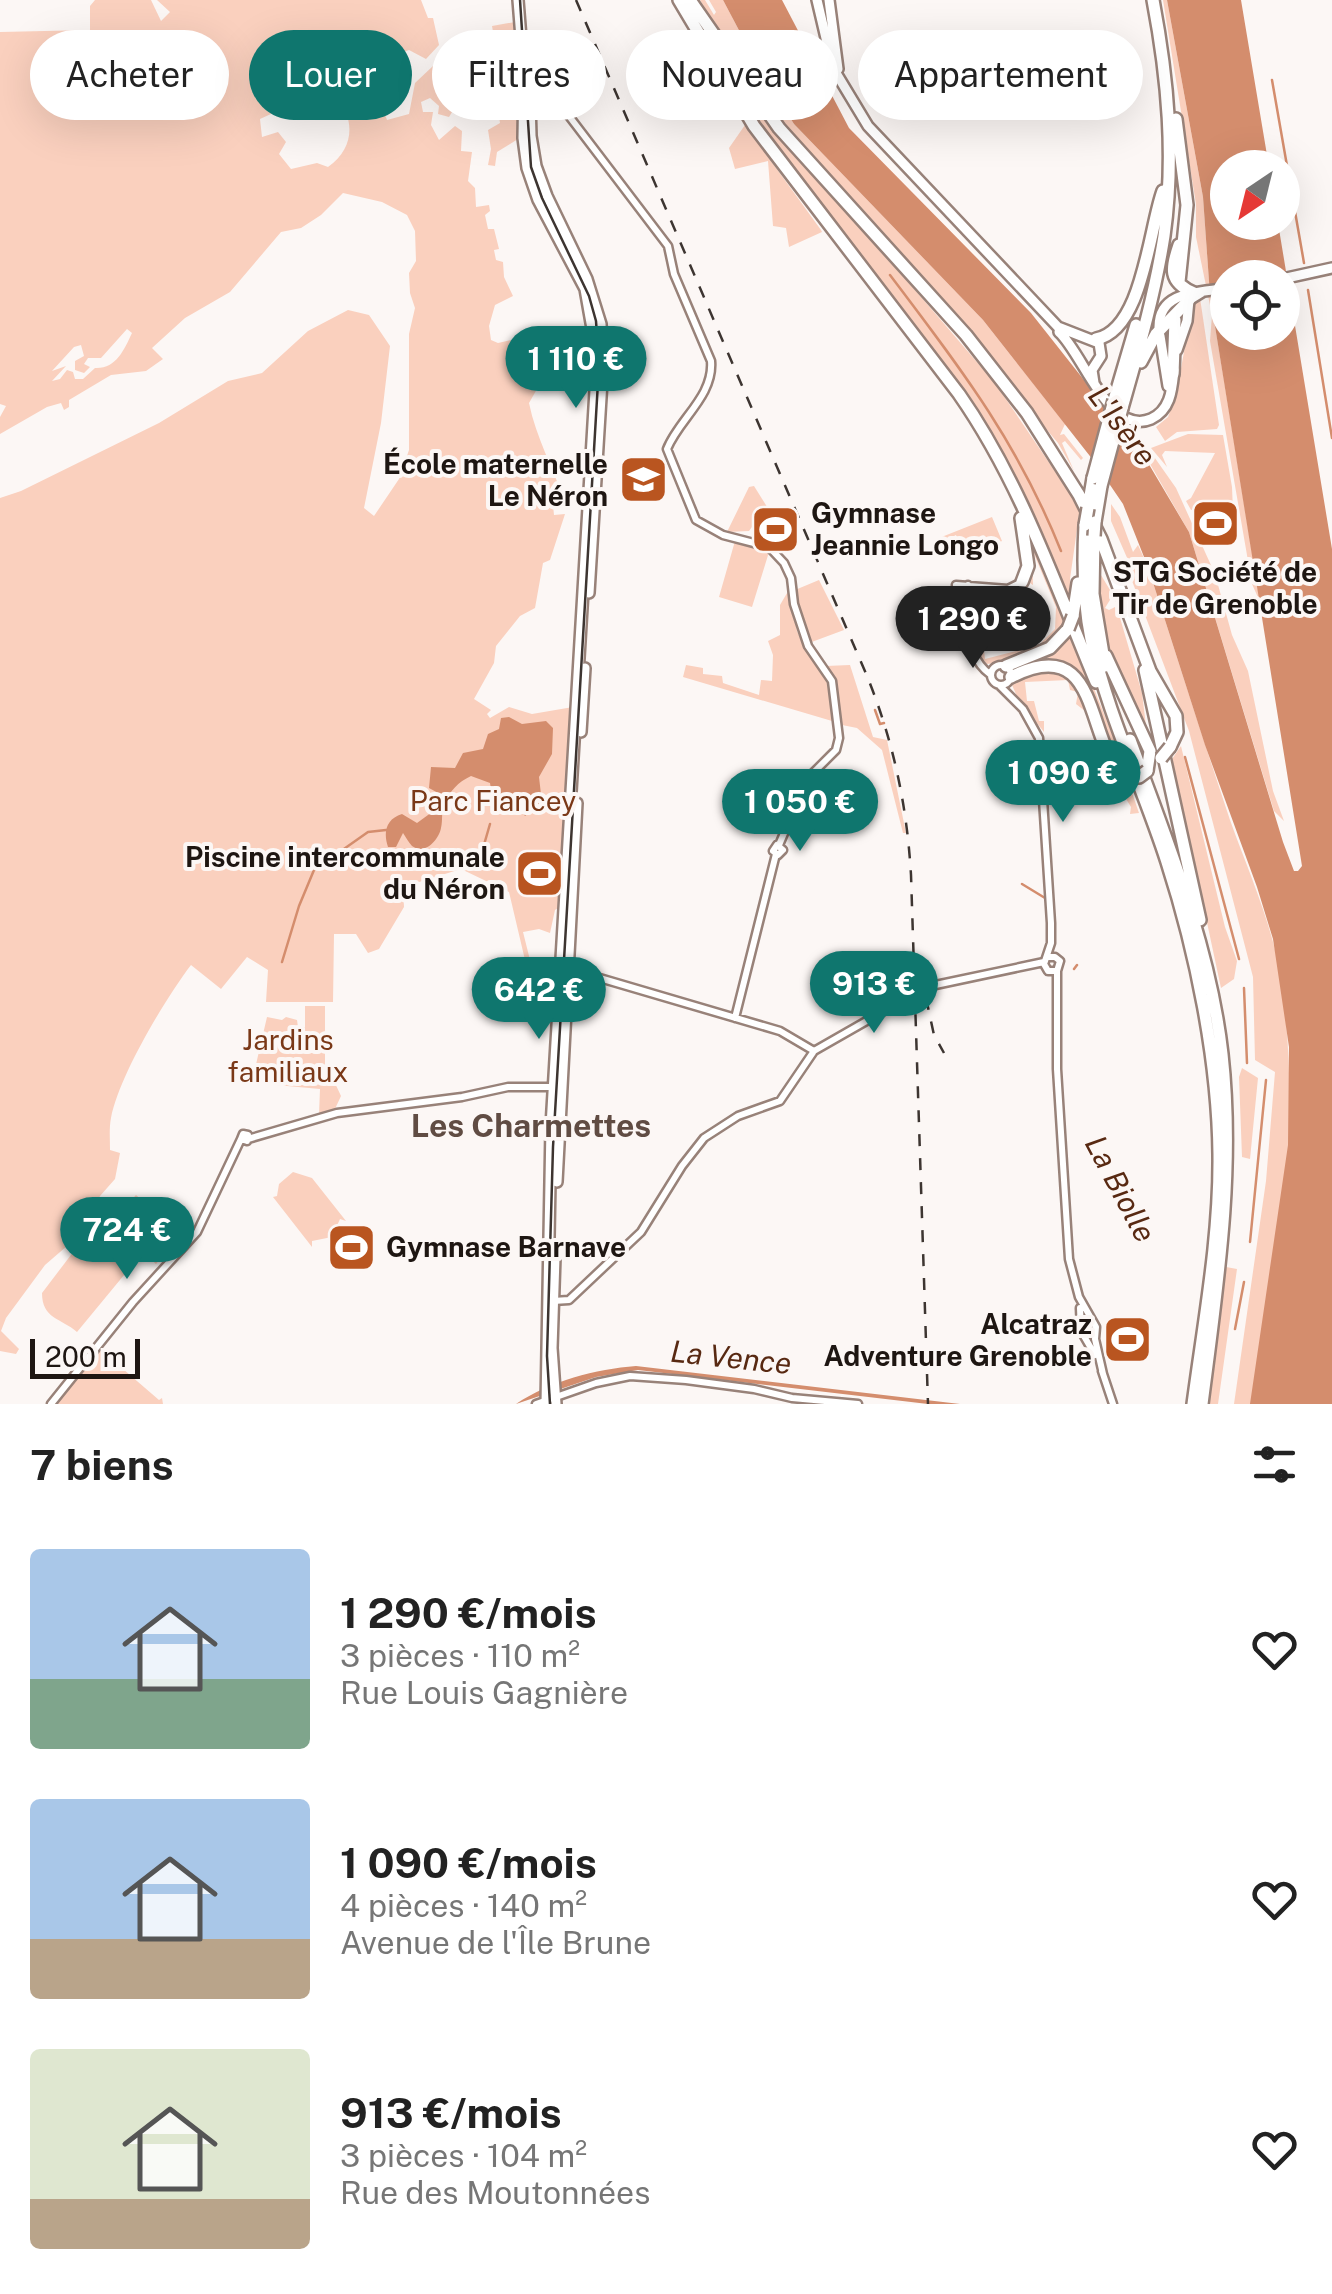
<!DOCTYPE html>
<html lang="fr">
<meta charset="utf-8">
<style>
:root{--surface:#fff;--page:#f6f6f6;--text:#222;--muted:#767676;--accent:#0f766e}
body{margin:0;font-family:"Public Sans",sans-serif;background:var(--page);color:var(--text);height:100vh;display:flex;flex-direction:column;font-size:38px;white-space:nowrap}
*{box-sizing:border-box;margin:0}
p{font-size:32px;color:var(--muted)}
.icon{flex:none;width:55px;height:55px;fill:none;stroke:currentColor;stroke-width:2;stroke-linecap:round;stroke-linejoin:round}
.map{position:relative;height:1404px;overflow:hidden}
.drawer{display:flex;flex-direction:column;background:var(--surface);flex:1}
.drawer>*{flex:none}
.banner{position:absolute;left:30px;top:30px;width:1272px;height:90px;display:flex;gap:20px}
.needle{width:65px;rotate:215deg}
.tools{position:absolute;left:1210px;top:150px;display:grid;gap:20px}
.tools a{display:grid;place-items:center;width:90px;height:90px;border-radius:50%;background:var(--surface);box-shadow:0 10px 40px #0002;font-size:50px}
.scale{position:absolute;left:30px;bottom:25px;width:110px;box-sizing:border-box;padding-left:10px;border:5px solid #1e1612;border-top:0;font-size:28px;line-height:35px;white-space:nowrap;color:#1e1612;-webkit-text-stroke:8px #fcf7f5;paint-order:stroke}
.price{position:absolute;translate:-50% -85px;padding:0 22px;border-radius:35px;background:var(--accent);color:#fff;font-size:32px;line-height:65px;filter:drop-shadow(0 2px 5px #0008)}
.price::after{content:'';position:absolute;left:50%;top:60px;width:30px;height:22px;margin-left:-15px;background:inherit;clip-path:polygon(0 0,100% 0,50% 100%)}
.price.selected{background:#222;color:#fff}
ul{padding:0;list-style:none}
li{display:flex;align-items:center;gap:30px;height:250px;padding:0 30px}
li span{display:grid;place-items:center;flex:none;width:280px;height:200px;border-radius:10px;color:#555}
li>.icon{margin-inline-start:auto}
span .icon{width:120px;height:120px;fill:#fffc;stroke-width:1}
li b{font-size:42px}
h2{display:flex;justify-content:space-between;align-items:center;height:120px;padding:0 30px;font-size:42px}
.pill{padding:0 35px;border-radius:45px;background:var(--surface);box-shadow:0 10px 40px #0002;font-size:35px;line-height:90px}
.pill.selected{background:var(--accent);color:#fff}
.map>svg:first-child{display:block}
.green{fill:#fad0be;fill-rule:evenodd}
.water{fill:#d48d6d;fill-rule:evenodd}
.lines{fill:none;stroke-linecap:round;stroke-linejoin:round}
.stream{stroke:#d48d6d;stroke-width:2.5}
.minor-casing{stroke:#988279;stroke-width:11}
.major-casing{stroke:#988279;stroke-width:14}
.highway-casing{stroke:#988279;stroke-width:16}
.minor{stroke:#fff;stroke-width:6}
.major{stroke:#fff;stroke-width:9}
.highway{stroke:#fff;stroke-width:11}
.tram{stroke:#3d3531;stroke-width:2.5}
.rail{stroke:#3d3531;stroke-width:2.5;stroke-dasharray:12 12;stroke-linecap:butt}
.highway-bridge-casing{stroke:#988279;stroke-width:16;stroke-linecap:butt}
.highway-bridge{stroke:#fff;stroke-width:11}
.labels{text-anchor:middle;stroke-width:8;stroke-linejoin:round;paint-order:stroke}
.poi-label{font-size:28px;font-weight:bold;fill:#1e1612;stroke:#fcf7f5;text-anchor:end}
.park-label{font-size:28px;fill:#7a3817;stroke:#fcf7f5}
.water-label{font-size:30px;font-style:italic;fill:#582912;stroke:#fcf7f5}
.quarter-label{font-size:32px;font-weight:bold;fill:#604c43;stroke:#fcf7f5}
</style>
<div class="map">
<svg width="1332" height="1404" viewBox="0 0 1332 1404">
<rect width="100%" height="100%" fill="#fcf7f5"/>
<path class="green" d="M95 0H151L161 21 170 12 157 0H421L428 18H433L439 45 426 59 409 50 396 55 372 78 387 120 409 114 415 83 433 66 448 73 463 86 460 99 449 117 438 114 439 106 430 98 421 102 423 112H433L431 125 439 140 455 126 462 131 461 151 472 152 468 181 475 188 476 207 489 205 490 211 485 215 488 229H494L499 249 494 250 496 260 503 262 504 277 513 296 495 305 489 326 491 340 498 343 511 340 525 355 537 353 540 358 535 363 537 389 529 403C536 438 554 469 565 503L553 505 554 515 565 514 550 560 543 563 535 608 520 616 496 646 494 663 474 699 491 710 487 714 490 718 509 707 532 714 573 707 561 906 555 910 550 933 539 929 523 932 530 960H525L509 892 461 869 403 887 404 907 379 949 368 953 356 934H334L333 1002H266L268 970 247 957 221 989 191 965C165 999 119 1076 111 1118 109 1128 110 1140 110 1150L120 1153 115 1179 100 1196 82 1233 45 1265 6 1318 1 1331 19 1349 16 1354 0 1351V498L21 491 159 423 228 381 262 373 308 331 348 310 369 315 390 346 381 423 364 508 374 516 399 479 409 450V334L415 308 410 293 409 273 416 261 415 231 407 215 382 202 343 193 321 215 301 228 281 232 230 292 185 318 152 348 163 359 146 371 111 375 69 400V407L64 410 61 403 47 407 0 434V417L6 406 0 404V32L90 30V6ZM309 91 306 105 310 110 334 94C355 117 356 147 328 167L317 163 291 169 279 154 286 142 278 132 262 137 260 119 284 108 294 93ZM127 329 132 333C124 350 116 369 95 368L83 379H75L73 372 67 370 60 379 52 381 66 366 52 371 74 347 81 345 84 356 75 361V370L84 373 90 367 84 364 88 358H101Z
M686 0 769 120 995 383 1080 508 1070 579 1072 612 1017 483 758 124Z
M700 0H705L714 15 716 12 709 0H723L760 70 794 124 983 320 1065 424 1060 435 1064 434 1083 458 1081 460 1065 441 1062 443 1074 471 1058 443 1036 417 791 137 727 48Z
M1163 0H1167L1203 197 1210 295 1260 602 1252 584 1210 341 1212 315 1196 237V204Z
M515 22 520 91 511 89 504 73 496 70C494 54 495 40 492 26Z
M496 97 521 101 518 139 497 152 495 166 488 165 491 149 488 130 500 123Z
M745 125 821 230 822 232 789 247 786 228 773 226 768 161 735 169 729 148Z
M1200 298 1219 425 1217 429 1177 432 1165 441 1156 427 1168 417 1177 391 1192 307Z
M1188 434 1223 435 1232 487 1234 535 1207 546 1192 514 1196 510H1191L1186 501 1191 498 1215 453 1165 451 1162 455 1167 467 1151 448Z
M1142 450 1150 451 1176 488 1215 574 1232 635 1248 671 1273 791 1284 821 1274 811 1189 532Z
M754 486 769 510 764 518 760 516 749 531 727 532 749 487Z
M1111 504 1120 517 1133 552 1138 545 1148 567C1175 651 1202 736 1230 820 1249 873 1272 923 1281 979 1302 1119 1279 1264 1269 1404H1234L1266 1181 1275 1072 1255 1060 1253 977 1189 731 1126 565 1128 560 1111 521Z
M1023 515 1068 622C1041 650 1026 660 987 664L976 653 969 605H976V615H980L985 659 1039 645 1055 629 1056 607 1032 549 1033 585 1025 580Z
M992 517 1002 541 976 553 972 542 959 544 956 535 941 543 939 538Z
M735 541 769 552 752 607 719 597Z
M1098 570 1113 595 1105 608 1109 610 1115 607 1118 611 1142 693 1146 726C1115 695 1099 614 1098 570Z
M819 580 844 630 809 643 797 609 795 590Z
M790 588 797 631 806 650 828 681 832 721 683 677 686 665 703 668V674L722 676 723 683 759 695 761 680 772 681 773 655 768 641 780 635V605Z
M1070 628 1127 772 1121 769 1068 669 1014 673 1011 667Z
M850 665 873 737 887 740 906 833H903L882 750 857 728 842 725C834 705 837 686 826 666Z
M1055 670 1076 682 1107 756 1128 781 1139 813 1130 814 1131 807 1123 794 1126 790 1109 783 1106 778 1085 711 1076 704 1078 692 1070 690 1068 680 1025 682 1027 701H1034L1039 721H1044V732L1019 701 1012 685 1017 676Z
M1181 746 1225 927 1237 961 1234 979 1221 988 1172 759Z
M305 1006H325V1079L334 1081 341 1096 334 1111 319 1115 320 1089 276 1085 262 1074 254 1073 267 1017 282 1020 286 1017 297 1020 298 1027H305Z
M1242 1068 1258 1078 1250 1159 1242 1157 1239 1077Z
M293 1172 312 1178 346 1221 340 1219 332 1237 312 1241V1247L273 1197 277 1196 279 1184Z
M136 1195 181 1235 156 1264 111 1222Z
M87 1241 108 1245 129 1269 77 1332C61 1318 42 1319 42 1293L77 1247Z
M1226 1267 1237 1269 1218 1404H1208Z
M101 1350 159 1400 162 1398 163 1404H56Z"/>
<path class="water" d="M723 0H782L849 128 1031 313 1144 456 1189 532 1283 842 1294 871H1298L1302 866 1210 295 1203 197 1167 0H1241L1269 167 1228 168V222L1278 223 1332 549V1404H1250L1288 1145 1289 1047 1273 939 1257 887 1205 745 1148 567 1123 504 1093 460 983 320 794 124 760 70ZM1228 278H1282V332H1228Z
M509 717 522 724 546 721 553 728 552 754 539 777 542 803 525 816 511 798 504 801 500 811 494 808 490 783 471 776C458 782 450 791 444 804 441 812 443 820 441 828 439 839 425 856 412 846 408 842 406 837 403 833L396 847H388C383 832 386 819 402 814L417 823 439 807 440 794 429 788 431 767 455 768 463 753 483 749 488 734 499 729 501 718Z
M636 1366 960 1404H928L638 1370 596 1377 516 1404C550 1381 596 1369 636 1366Z"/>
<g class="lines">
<path class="stream" d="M1272 80 1304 263
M890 275C961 369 1017 441 1061 551
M1308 290 1332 438
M875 710 880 724 884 723
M1185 757 1239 959
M481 867 479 862 490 824
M1022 884 1045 898
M282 962 299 906 314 870 368 832 386 830
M1074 969 1077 965
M1244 988 1247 1063
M1250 1242 1266 1080
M1235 1329 1244 1282"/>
<defs>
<path id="minor" d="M530 112 564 113
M569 116 668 246 674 274 711 361C714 396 679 419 667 449L696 520 723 535 769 547 784 563 791 578 794 604 808 646 832 681 839 738 836 750 807 779 779 845
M967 612 968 585
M991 675a10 10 0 1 1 20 0a10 10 0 1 1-20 0Z
M991 675C962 655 970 614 956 585L1008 589 1022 582
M999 685 1023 709 1039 738 1051 923V943L1044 964 1048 971H1057L1060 961 1055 957H1048
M777 845 783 850 778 855 773 851Z
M569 969 780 1031 814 1051
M1057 971V1069L1069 1259 1079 1297 1096 1327 1095 1339 1103 1374
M735 1018 776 854
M243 1134 248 1135 247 1141 241 1139Z
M248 1139 337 1113 462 1097 508 1087H556
M553 1301 569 1300 641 1232 682 1166 704 1138 738 1116 780 1101 814 1051 926 987 1044 962
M1080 1308 1081 1331 1095 1355
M1102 1371 1113 1404
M51 1404 133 1302 197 1232 241 1139
M536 1404 596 1383 630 1376 686 1380 754 1389 792 1398 858 1404"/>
<path id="major" d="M518 0 524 76 523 138 527 168 538 200 585 289 597 357 551 1126 546 1404
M817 0 833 68 868 126 1058 327 1099 343 1101 356 1092 370 1094 383
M829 0 838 69
M529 68 531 136 536 166 547 196 587 279 601 324 603 365 589 593
M1282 279 1332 268
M1159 327C1159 290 1200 293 1228 288
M1059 332C1083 353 1109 437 1151 419 1171 410 1172 389 1174 370
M1160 336 1168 386
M1177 350 1187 321 1189 300 1202 292
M581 732 585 668
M557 1182 577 803
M555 1257 552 1348 556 1404"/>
<path id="highway" d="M679 0 754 126 959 394C1020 481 1055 584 1096 682
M690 0 779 128 966 335 1027 413 1079 495 1101 539 1150 671 1176 716 1177 732 1170 747
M679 103C698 94 712 79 708 57
M1176 119 1187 205 1179 282
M1179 245C1171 268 1168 282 1194 293
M1096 339C1143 330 1149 229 1163 191
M1141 362 1156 334 1189 300
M1173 374 1175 320
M1114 400 1136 325
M1122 408C1138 352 1155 294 1164 236 1175 157 1168 79 1153 0
M1088 508 1093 478
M1021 518 1028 566 1022 582
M1095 522 1101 486
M1085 525C1083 563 1083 601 1091 639 1108 716 1143 787 1167 862 1196 952 1218 1060 1219 1154 1220 1237 1204 1321 1193 1404
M1094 536 1093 594 1105 666
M1073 616 1078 583
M1106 656 1150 751 1147 771
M1006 666 1050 648 1068 629
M1145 670 1200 920
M1011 677C1103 630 1084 744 1125 777
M1130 740C1167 841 1210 946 1222 1054 1235 1172 1217 1287 1202 1404"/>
</defs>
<use href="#minor" class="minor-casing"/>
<use href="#major" class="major-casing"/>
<use href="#highway" class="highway-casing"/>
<use href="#minor" class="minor"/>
<use href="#major" class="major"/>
<use href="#highway" class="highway"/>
<path class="tram" d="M520 0 531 167 542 198 589 296 596 321 599 365 553 1147 547 1356 550 1404"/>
<path class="rail" d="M576 0 867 676C893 740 907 805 911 875L928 1404
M926 998 934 1035 944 1053"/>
<defs>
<path id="highway-bridge" d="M1093 478 1114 400
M1101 486 1122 408
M1085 525 1088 508
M1094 536 1095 522
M1068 629 1073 616
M1161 758 1170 747
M1125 777H1139L1147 771"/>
</defs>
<use href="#highway-bridge" class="highway-bridge-casing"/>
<use href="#highway-bridge" class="highway-bridge"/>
</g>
<defs>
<symbol id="school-square" viewBox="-11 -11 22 22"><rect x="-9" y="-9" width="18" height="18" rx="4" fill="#b95520" stroke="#fcf7f5"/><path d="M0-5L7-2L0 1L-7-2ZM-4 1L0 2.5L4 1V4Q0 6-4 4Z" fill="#fff"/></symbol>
<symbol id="stadium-square" viewBox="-11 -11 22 22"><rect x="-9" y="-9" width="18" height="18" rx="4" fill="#b95520" stroke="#fcf7f5"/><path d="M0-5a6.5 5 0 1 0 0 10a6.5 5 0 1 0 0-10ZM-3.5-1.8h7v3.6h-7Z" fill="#fff"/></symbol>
</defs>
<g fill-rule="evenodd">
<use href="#school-square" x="616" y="452" width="55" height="55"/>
<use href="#stadium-square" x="1188" y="496" width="55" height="55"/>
<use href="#stadium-square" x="748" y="502" width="55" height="55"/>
<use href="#stadium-square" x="512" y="846" width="55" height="55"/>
<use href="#stadium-square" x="324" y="1220" width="55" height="55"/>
<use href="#stadium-square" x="1100" y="1312" width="55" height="55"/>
</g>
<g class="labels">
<g class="poi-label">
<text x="608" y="474">École maternelle<tspan x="608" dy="32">Le Néron</tspan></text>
<text x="811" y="523" text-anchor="start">Gymnase<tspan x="811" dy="32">Jeannie Longo</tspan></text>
<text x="1215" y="582" text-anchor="middle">STG Société de<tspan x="1215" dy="32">Tir de Grenoble</tspan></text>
<text x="505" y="867">Piscine intercommunale<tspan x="505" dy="32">du Néron</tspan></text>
<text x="386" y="1257" text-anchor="start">Gymnase Barnave</text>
<text x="1092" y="1334">Alcatraz<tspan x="1092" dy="32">Adventure Grenoble</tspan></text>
</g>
<g class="park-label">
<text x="493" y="811">Parc Fiancey</text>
<text x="288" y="1050">Jardins<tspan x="288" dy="32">familiaux</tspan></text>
</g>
<g class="water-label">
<text transform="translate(1122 426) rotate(53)" y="10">L'Isère</text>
<text transform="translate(1120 1189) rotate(62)" y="10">La Biolle</text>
<text transform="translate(731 1358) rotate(6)" y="10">La Vence</text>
</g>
<g class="quarter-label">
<text x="531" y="1137">Les Charmettes</text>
</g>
</g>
</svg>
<div class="tools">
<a><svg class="needle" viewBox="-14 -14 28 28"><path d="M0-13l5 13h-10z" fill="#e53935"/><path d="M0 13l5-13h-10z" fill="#767676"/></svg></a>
<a><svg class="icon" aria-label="locate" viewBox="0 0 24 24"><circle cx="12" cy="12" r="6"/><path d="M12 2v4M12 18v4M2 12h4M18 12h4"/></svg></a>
</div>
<div class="scale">200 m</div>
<b class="price" style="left:576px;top:411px">1 110 €</b>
<b class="price selected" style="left:973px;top:671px">1 290 €</b>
<b class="price" style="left:1063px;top:825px">1 090 €</b>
<b class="price" style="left:800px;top:854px">1 050 €</b>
<b class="price" style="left:874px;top:1036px">913 €</b>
<b class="price" style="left:539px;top:1042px">642 €</b>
<b class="price" style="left:127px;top:1282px">724 €</b>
<div class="banner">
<a class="pill">Acheter</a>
<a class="pill selected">Louer</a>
<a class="pill">Filtres</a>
<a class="pill">Nouveau</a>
<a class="pill">Appartement</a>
</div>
</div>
<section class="drawer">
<h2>7 biens<svg class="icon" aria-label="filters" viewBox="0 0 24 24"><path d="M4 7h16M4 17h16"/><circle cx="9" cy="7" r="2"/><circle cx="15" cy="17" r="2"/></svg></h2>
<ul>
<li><span style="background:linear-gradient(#a9c7e8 65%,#7fa58c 0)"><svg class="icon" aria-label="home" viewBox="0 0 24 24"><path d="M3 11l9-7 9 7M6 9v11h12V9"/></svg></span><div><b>1 290 €/mois</b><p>3 pièces · 110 m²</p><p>Rue Louis Gagnière</p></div><svg class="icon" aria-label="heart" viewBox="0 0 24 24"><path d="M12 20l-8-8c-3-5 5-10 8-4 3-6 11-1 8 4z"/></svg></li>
<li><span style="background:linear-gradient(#a9c7e8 70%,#b9a48a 0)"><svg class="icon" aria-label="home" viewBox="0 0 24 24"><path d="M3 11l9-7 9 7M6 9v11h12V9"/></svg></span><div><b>1 090 €/mois</b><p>4 pièces · 140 m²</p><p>Avenue de l'Île Brune</p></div><svg class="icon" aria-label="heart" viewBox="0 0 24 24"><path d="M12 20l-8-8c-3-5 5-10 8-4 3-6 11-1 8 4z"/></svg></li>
<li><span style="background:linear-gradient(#dfe7d0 75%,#b9a48a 0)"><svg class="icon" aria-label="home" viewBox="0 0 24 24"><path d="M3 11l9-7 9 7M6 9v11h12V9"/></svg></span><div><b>913 €/mois</b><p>3 pièces · 104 m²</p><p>Rue des Moutonnées</p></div><svg class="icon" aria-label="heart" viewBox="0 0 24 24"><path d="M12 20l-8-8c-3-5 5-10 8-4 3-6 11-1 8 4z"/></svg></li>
</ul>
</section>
